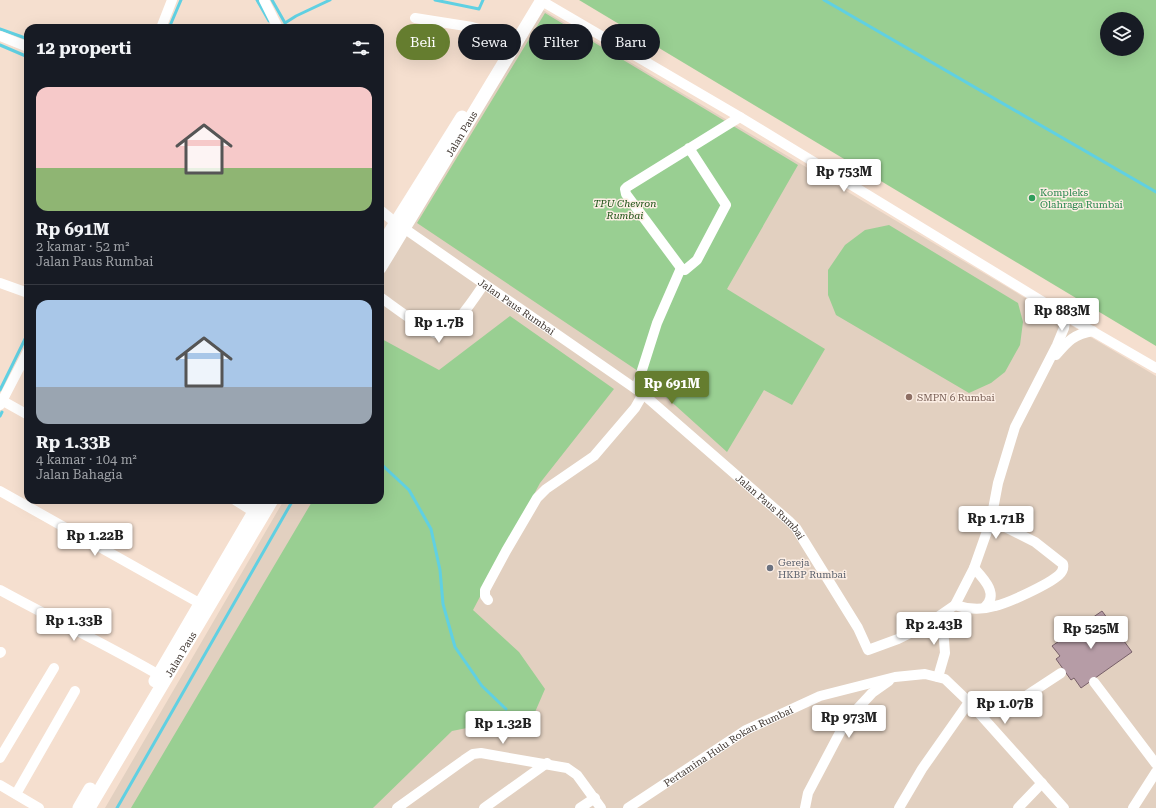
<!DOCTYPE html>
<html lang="id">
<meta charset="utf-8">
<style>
:root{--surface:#171b24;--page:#242831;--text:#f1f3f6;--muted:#9ea1a6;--line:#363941;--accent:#657d2f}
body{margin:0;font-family:"Roboto Serif",serif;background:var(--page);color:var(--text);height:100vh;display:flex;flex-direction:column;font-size:15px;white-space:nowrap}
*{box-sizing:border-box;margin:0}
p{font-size:13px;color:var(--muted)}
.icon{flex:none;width:22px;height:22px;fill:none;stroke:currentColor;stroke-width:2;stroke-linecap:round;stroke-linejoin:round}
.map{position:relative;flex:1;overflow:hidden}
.panel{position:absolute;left:24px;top:24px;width:360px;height:480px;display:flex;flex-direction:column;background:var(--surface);border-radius:12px;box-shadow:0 4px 16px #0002}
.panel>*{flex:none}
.banner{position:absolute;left:396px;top:24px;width:380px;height:36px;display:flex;gap:8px}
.fabs{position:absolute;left:1100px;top:12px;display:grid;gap:8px}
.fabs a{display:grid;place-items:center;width:44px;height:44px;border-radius:50%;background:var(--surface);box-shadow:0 4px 16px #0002;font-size:20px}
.price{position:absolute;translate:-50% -34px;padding:0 9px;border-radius:4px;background:#fff;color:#222;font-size:13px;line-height:26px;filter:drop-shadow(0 1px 2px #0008)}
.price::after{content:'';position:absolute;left:50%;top:24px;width:12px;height:9px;margin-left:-6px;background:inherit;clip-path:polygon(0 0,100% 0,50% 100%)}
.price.on{background:var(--accent);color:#fff}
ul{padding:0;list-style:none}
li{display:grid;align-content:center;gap:8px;height:212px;padding:0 12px}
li+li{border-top:1px solid var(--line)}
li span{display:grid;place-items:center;height:124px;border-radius:12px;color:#555}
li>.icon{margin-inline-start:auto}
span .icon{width:72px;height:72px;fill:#fffc;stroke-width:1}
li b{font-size:17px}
h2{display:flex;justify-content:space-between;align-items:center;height:48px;padding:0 12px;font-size:17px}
.pill{padding:0 14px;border-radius:18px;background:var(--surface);box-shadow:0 4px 16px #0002;font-size:14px;line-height:36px}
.pill.on{background:var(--accent);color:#fff}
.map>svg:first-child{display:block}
.industrial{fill:#e2d0c0}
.green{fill:#99cf92;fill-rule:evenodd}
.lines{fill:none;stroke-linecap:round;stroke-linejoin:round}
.stream{stroke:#60d0e2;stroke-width:3}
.building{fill:#b69ca6;stroke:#775f68}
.minor{stroke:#fff;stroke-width:10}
.major{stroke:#fff;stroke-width:13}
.leisure-dot{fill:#2e9e5b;stroke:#fceee4;stroke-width:1.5}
.education-dot{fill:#8d6e63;stroke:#fceee4;stroke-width:1.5}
.worship-dot{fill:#6b7280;stroke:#fceee4;stroke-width:1.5}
.labels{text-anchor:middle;stroke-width:3;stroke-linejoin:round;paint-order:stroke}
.street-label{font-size:10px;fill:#403731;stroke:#fceee4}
.leisure-label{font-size:10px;fill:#27864d;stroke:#fceee4;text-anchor:start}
.park-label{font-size:10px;font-style:italic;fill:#174d10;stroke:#fceee4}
.education-label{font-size:10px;fill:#785e54;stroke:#fceee4;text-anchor:start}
.worship-label{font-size:10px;fill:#5b616d;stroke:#fceee4;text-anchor:start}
</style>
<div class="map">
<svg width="1156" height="808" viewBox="0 0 1156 808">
<rect width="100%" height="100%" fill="#f5dfcf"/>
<path class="industrial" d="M543 10 1156 376V808H105L284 500H380V274Z"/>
<path class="green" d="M579 0H1156V346ZM1107 19H1137V49H1107Z
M545 13 798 165 727 289 825 349 792 405 764 390 727 452 635 369 417 223Z
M889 225 1018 303 1023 322 1020 345 1005 372 991 383 969 393 836 315 828 295V270L845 245 865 230Z
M510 316 614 389 540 483 473 610 519 652 545 689 529 726 492 723 452 731 373 808H131L313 500H380V338L439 370Z"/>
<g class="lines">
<path class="stream" d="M257 0 269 21
M272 0 285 23 296 16 330 0
M435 0 479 9 483 0
M824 0 1156 192
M169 28 181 0
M0 29 28 39
M0 45 28 57
M0 390 28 333
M0 416 2 412
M380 463 409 490 431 529 440 570 443 604 455 647 482 686 506 709
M117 808 293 500"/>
</g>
<path class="building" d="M1102 611 1132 652 1081 688 1074 678 1071 680 1056 659 1060 656 1052 646Z"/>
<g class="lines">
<g class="minor">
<path d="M264 0 278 28"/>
<path d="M540 0 740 117 1066 316 1156 368"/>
<path d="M415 18 472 27 510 38"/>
<path d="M161 28 172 0"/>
<path d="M0 36 28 47"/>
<path d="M689 148 726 205 697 260 685 270 681 268 626 194 625 189 627 187 740 117"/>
<path d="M380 210 396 223"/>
<path id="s1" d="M405 229 643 394 789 521 796 528 858 628 868 650 898 639 926 625 955 605 974 568 991 520 998 483 1015 427 1057 345 1064 328 1066 316"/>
<path d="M0 283 28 293"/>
<path d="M380 297C389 303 429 334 437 333 454 331 475 297 484 284"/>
<path d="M1056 355C1068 341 1074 334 1093 331"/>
<path d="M636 389 657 323 681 268"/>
<path d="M3 401 28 415"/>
<path d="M0 405 28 351"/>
<path d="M0 491 201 604"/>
<path d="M235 500 254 512"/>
<path d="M974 568C984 579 999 594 985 607"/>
<path d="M0 590C53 619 107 645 159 675"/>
<path d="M488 600 485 596V590L506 551 537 498 546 489 594 456 635 408 643 394"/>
<path d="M955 605C967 609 982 610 995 606 1009 603 1049 584 1059 575 1063 571 1064 568 1063 564L1035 542 991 520"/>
<path d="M0 653 1 652"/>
<path d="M938 677 945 653 942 615"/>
<path d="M1094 682 1156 764"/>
<path d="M1009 707 1061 673"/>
<path d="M0 758 54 668"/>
<path d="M0 785 39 808"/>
<path d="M16 794 75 691"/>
<path d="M397 808 464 760 473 754 481 753 567 768 577 775 601 808"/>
<path d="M484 808 547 763"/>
<path d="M580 808 595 798"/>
<path id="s2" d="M628 808 746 730 820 696 895 677 925 674 945 679 969 702 1064 808"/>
<path d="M805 808 808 793 846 721 872 693 889 681"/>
<path d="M899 808 922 769 969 702"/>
<path d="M1018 808 1042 783"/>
<path d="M1133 808 1156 772"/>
</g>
<g class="major">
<path d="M380 248 462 117"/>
<path id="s3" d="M380 268 542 0"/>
<path d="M155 681 261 500"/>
<path d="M79 808 90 789"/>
<path id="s4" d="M89 808 272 500"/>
</g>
</g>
<circle class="leisure-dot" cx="1032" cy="198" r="4"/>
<circle class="education-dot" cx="909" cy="397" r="4"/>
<circle class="worship-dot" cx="770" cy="568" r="4"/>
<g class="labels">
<g class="street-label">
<text dy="4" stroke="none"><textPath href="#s3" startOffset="157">Jalan Paus</textPath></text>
<text dy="4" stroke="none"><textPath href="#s1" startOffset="136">Jalan Paus Rumbai</textPath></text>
<text dy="4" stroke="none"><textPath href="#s1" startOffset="460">Jalan Paus Rumbai</textPath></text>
<text dy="4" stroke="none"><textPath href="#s4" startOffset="179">Jalan Paus</textPath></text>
<text dy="4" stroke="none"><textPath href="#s2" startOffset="118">Pertamina Hulu Rokan Rumbai</textPath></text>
</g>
<g class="leisure-label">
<text x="1040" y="196">Kompleks<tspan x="1040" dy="12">Olahraga Rumbai</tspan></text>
</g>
<g class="park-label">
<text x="625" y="207">TPU Chevron<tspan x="625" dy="12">Rumbai</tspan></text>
</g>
<g class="education-label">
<text x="917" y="401">SMPN 6 Rumbai</text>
</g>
<g class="worship-label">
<text x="778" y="566">Gereja<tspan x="778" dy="12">HKBP Rumbai</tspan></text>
</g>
</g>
</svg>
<div class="fabs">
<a><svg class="icon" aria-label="layers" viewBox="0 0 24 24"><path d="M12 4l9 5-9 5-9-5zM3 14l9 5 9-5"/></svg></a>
</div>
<b class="price" style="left:844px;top:193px">Rp 753M</b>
<b class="price" style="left:1062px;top:332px">Rp 883M</b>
<b class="price" style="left:439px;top:344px">Rp 1.7B</b>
<b class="price on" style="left:672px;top:405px">Rp 691M</b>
<b class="price" style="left:996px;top:540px">Rp 1.71B</b>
<b class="price" style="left:95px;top:557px">Rp 1.22B</b>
<b class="price" style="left:74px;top:642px">Rp 1.33B</b>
<b class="price" style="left:934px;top:646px">Rp 2.43B</b>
<b class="price" style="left:1091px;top:650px">Rp 525M</b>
<b class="price" style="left:1005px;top:725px">Rp 1.07B</b>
<b class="price" style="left:849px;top:739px">Rp 973M</b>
<b class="price" style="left:503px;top:745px">Rp 1.32B</b>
<div class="banner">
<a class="pill on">Beli</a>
<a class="pill">Sewa</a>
<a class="pill">Filter</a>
<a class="pill">Baru</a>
</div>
<section class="panel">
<h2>12 properti<svg class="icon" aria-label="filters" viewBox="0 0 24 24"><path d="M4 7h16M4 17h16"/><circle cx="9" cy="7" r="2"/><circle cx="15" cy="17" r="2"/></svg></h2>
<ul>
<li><span style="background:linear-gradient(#f6c9c9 65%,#8fb573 0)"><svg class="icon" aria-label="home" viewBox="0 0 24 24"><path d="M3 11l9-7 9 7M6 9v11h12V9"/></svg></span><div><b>Rp 691M</b><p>2 kamar · 52 m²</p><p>Jalan Paus Rumbai</p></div></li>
<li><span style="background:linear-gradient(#a9c7e8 70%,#9aa5b1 0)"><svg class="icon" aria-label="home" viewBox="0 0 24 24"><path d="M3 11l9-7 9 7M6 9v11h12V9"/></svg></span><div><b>Rp 1.33B</b><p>4 kamar · 104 m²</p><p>Jalan Bahagia</p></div></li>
</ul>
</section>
</div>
